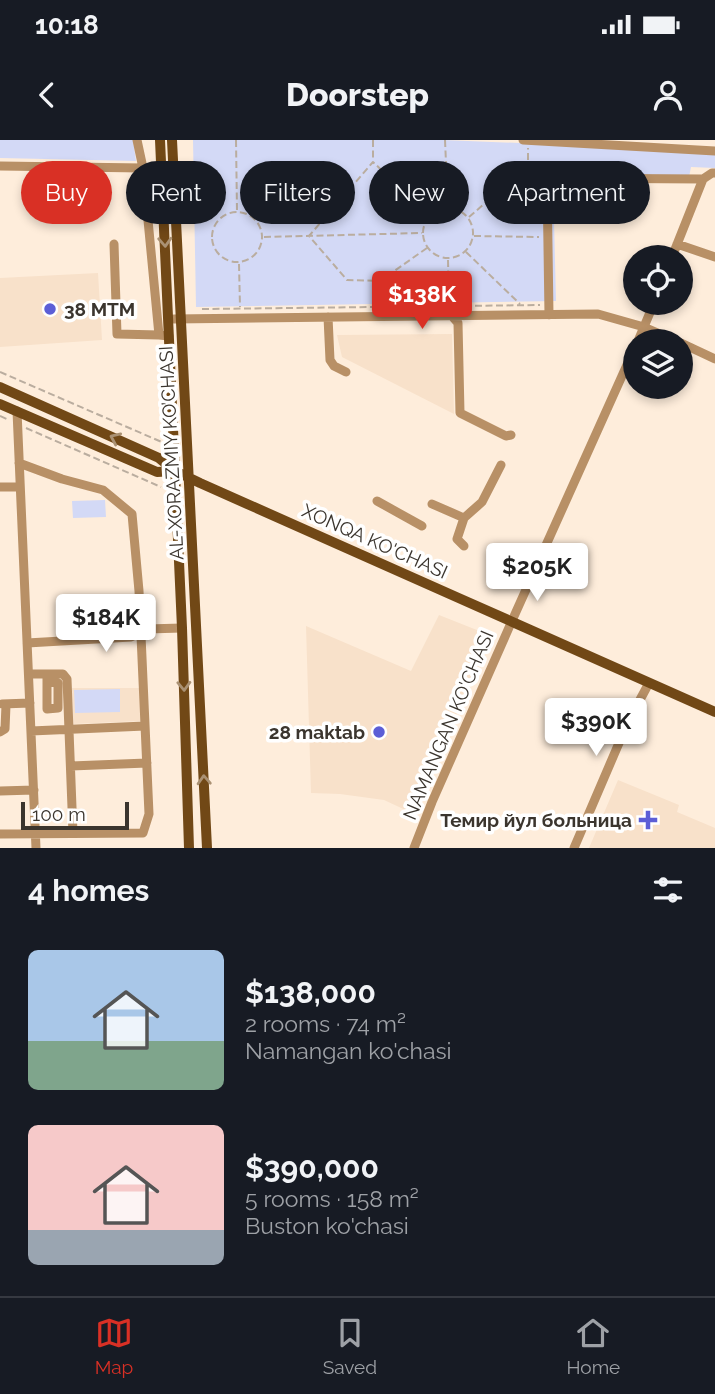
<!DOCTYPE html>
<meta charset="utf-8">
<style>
:root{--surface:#171b24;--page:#20242c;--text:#f1f3f6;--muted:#9ea1a6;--line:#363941;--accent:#d93025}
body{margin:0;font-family:Raleway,sans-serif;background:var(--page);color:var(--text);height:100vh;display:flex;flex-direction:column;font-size:26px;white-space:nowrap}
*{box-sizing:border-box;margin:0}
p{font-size:23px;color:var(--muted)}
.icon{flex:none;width:38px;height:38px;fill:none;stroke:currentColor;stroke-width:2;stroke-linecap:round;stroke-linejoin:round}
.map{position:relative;height:708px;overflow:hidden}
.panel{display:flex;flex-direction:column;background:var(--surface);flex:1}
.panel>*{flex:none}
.banner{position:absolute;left:21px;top:21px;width:674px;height:63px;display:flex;gap:14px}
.controls{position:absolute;left:623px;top:105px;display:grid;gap:14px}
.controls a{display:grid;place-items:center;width:70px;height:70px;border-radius:50%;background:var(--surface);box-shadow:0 4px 10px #0003;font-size:35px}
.scale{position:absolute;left:21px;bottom:18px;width:108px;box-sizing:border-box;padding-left:7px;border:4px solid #3b352e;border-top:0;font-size:19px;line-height:24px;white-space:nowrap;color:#3b352e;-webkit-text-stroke:5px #fff;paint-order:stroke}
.price{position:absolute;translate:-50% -60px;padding:0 16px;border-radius:7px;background:#fff;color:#222;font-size:23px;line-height:46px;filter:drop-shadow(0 2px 4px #0008)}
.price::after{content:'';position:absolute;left:50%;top:42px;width:21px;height:16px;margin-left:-10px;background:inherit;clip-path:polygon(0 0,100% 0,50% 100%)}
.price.active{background:var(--accent);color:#fff}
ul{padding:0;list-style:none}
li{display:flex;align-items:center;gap:21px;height:175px;padding:0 28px}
li span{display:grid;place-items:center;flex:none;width:196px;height:140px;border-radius:10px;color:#555}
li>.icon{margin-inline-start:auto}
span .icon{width:84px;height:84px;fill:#fffc;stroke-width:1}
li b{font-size:30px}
h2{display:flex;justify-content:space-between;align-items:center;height:84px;padding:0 28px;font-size:30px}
.tag{padding:0 24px;border-radius:32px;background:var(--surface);box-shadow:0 4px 10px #0003;font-size:24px;line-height:63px}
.tag.active{background:var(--accent);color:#fff}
.status{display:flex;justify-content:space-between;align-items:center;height:49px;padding:0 35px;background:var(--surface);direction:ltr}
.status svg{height:19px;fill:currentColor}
header{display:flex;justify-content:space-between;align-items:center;height:91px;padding:0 28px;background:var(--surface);font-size:32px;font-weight:800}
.dock{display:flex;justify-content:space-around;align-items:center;height:98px;border-top:2px solid var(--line);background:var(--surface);font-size:19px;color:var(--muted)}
.dock a{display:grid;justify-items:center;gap:4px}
.dock .active{color:var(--accent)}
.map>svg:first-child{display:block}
.built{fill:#f8e1ca}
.green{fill:#d3d9f6}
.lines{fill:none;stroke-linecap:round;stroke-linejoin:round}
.path{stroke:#baad9f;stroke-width:2;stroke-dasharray:7 3.5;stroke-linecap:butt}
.minor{stroke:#b89066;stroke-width:9}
.major{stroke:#714816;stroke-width:10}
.oneway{stroke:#aa9173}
.poi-dot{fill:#5c5ed6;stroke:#fff;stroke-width:2.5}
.labels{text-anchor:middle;stroke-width:7;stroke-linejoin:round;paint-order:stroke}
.poi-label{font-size:19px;font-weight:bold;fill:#3b352e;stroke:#fff;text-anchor:end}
.street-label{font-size:19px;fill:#3b352e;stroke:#fff}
</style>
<div class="status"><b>10:18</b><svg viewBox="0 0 49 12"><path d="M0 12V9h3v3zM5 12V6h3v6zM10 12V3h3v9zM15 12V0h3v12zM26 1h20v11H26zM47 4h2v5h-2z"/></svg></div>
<header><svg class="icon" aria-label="back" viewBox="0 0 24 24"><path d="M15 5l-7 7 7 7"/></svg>Doorstep<svg class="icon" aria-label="person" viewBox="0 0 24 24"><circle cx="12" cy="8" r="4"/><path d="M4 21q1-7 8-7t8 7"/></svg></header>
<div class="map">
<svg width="715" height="708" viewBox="0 0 715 708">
<rect width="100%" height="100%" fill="#feeddb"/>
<path class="built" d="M98 133 102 200 0 207V138Z
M452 194 454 274 342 217 337 195Z
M439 475 492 496 412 673 384 660 340 654 311 653 306 486 411 531Z
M72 548H141V581L73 584Z
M618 640 679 665 677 672 715 688V708H589Z"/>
<path class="green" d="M0 0H133L136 21 0 18Z
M193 0H443L543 4 715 14V28L691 27 689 37 553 41 556 161 196 167Z
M105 360 106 377 73 378 72 361Z
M120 549V572L75 573 74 550Z"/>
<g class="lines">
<path class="path" d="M236 0 237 71
M373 0V20
M445 0 448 68
M423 93a25 25 0 1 1 50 0a25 25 0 1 1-50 0Z
M212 97a25 25 0 1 1 50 0a25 25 0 1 1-50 0Z
M469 77 528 26V8
M474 96 539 97
M264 97 422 93
M427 108 380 141 347 140 309 96 373 22 430 76
M466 112 520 164
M448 120 449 167
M239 124 240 167
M202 169 540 165
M0 232 164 303
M0 276 9 280
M26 288 161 347"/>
<path class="minor" d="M137 0 143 28
M523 0 715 11
M0 26 143 28 159 195 169 196
M114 104 117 194 159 195
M677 104 715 117
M672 117 703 39 712 33H715
M549 175 547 38 703 39
M452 176 458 183 460 273 506 296 511 295
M328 177 330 220 334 226 346 232
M174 179 598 174 644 187 676 201
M638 201 654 163
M681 203 715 219
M17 271 36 708
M0 347H20
M377 361 422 386
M432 364 464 378 482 362 501 325
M464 378 457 399 464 406
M27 503 131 497 147 489 182 488
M29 534H63L67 539 73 693
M47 534V569L58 568V543L47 542
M2 564 30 563
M31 591 145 586
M0 592 5 589 6 565
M71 626 147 623
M0 651 34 650
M0 694 143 693 149 674 139 451 132 374 103 350 62 339 19 323
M414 708 432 662 511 483 635 207
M574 708 628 582 649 543"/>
<path class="major" d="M160 0 182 488 189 708
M172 0 207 708
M0 247 159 318 175 331 200 343C372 418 543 497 715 572
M0 264 157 332 175 331"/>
</g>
<defs><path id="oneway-chevron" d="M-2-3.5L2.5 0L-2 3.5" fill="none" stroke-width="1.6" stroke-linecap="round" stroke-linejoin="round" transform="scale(1.75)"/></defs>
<g class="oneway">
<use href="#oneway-chevron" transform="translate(165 102) rotate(87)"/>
<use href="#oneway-chevron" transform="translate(115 298) rotate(-156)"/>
<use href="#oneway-chevron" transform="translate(184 546) rotate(88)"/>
<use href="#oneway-chevron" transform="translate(204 640) rotate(-93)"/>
</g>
<g class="poi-dot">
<circle cx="50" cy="169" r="7"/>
<circle cx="379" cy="592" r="7"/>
<path d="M644.5 669.5h7v7h7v7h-7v7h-7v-7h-7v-7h7z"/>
</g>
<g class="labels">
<g class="poi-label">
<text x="64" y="176" text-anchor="start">38 MTM</text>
<text x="365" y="599">28 maktab</text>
<text x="632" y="687">Темир йул больница</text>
</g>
<g class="street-label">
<text transform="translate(171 313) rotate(-93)" y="7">AL-XORAZMIY KO’CHASI</text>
<text transform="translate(375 401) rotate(24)" y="7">XONQA KO'CHASI</text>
<text transform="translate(448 585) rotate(-67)" y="7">NAMANGAN KO'CHASI</text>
</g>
</g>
</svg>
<div class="controls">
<a><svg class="icon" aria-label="locate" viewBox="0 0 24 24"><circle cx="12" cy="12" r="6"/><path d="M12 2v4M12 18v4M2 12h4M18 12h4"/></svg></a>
<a><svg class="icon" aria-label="layers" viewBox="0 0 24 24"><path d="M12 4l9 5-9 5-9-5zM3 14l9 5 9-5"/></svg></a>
</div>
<div class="scale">100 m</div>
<b class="price active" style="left:422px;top:191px">$138K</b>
<b class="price" style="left:537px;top:463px">$205K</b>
<b class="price" style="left:106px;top:514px">$184K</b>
<b class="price" style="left:596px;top:618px">$390K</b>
<div class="banner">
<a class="tag active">Buy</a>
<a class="tag">Rent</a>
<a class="tag">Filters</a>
<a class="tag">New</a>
<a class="tag">Apartment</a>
</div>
</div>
<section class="panel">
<h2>4 homes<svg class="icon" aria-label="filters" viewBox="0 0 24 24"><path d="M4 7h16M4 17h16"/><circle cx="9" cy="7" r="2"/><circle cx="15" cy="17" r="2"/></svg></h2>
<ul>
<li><span style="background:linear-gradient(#a9c7e8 65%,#7fa58c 0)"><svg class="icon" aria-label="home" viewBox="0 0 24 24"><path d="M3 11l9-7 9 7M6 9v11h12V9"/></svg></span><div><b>$138,000</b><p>2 rooms · 74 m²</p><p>Namangan ko'chasi</p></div></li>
<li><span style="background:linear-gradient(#f6c9c9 75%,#9aa5b1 0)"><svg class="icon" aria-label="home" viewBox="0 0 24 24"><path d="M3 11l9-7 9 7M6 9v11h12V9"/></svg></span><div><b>$390,000</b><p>5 rooms · 158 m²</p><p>Buston ko'chasi</p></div></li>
</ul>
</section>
<nav class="dock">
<a class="active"><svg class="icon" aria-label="map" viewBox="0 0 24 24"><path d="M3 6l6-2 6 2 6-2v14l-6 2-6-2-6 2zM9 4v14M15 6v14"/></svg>Map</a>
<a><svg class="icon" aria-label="saved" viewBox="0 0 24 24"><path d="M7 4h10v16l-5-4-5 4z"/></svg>Saved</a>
<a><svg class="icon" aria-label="home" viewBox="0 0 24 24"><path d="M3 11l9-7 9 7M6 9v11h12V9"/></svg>Home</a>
</nav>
